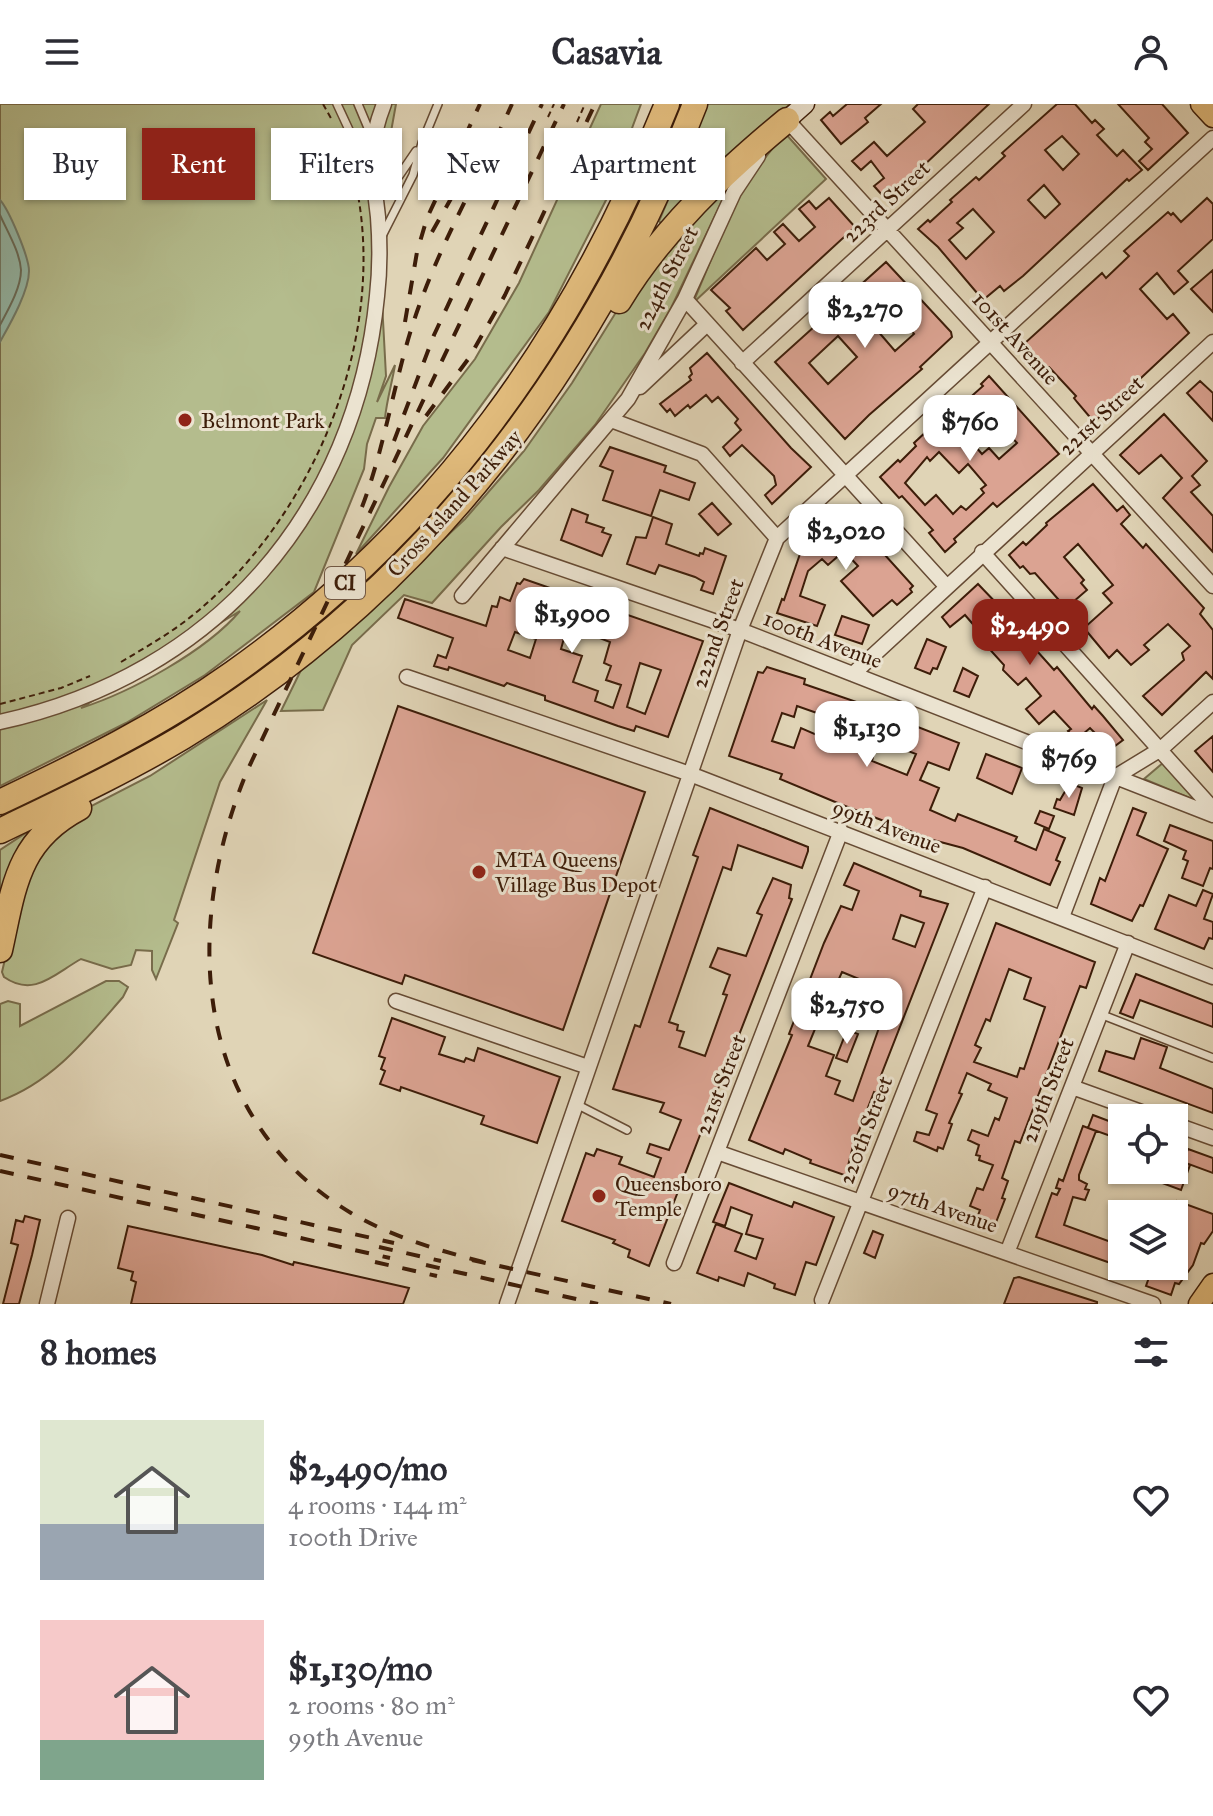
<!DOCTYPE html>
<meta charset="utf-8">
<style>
:root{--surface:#fff;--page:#f2f2f3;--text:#2b2b33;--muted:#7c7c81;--accent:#8f2418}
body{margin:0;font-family:"IM FELL Great Primer",serif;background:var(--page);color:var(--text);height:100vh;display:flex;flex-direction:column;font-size:30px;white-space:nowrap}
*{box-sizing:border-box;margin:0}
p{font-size:26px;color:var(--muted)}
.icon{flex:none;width:44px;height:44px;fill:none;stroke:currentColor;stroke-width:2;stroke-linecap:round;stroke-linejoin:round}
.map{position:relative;height:1200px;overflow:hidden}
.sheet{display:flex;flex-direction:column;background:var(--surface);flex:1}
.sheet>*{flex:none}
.hud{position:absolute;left:24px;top:24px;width:800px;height:72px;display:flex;gap:16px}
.fabs{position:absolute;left:1108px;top:1000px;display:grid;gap:16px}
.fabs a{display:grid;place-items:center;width:80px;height:80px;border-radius:0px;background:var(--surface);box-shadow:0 2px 6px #0004;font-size:40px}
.price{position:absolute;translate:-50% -68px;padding:0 18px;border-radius:16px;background:#fff;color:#222;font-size:26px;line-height:52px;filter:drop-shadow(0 2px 4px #0008)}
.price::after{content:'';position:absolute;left:50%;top:48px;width:24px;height:18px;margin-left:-12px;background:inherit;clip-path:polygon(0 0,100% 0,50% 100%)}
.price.current{background:var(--accent);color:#fff}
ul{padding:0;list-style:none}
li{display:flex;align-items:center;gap:24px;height:200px;padding:0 40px}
li span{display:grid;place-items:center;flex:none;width:224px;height:160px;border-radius:0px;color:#555}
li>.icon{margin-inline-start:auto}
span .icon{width:96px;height:96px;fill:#fffc;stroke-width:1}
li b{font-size:34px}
h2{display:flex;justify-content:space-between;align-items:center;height:96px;padding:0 40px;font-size:34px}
.pill{padding:0 28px;border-radius:0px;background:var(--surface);box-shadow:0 2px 6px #0004;font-size:28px;line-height:72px}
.pill.current{background:var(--accent);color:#fff}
header{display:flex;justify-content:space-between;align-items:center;height:104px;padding:0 40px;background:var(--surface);font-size:36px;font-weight:800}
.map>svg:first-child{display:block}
.green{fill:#b4bc8d;stroke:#786c4b;stroke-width:2;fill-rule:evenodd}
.water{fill:#94b9a9;stroke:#717b69;stroke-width:2}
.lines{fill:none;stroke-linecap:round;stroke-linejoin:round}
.shore{stroke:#686b59;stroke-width:2}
.building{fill:#dba392;stroke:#3d1d09;stroke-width:2;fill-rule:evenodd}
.lane-casing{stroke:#664b34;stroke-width:10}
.street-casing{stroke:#664b34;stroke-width:17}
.secondary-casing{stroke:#3d1d09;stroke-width:21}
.primary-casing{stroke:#3d1d09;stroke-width:23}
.highway-casing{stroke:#3d1d09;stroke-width:27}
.path{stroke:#3d1d09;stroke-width:2;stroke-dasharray:6 4;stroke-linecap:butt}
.lane{stroke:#ebe3d0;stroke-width:7}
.street{stroke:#ebe3d0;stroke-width:14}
.secondary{stroke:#ebe3d0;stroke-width:18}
.primary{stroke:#e0ba7b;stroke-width:20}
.highway{stroke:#e0ba7b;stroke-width:24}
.rail{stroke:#3d1d09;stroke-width:4;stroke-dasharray:14 14;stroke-linecap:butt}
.poi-dot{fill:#8f2418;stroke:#ebe3d0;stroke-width:3}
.labels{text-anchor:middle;stroke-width:6;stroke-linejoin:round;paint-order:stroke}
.shield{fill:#ebe3d0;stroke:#715845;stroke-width:2}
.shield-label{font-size:20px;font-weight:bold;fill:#3d1d09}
.street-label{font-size:22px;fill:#3d1d09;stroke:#ebe3d0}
.poi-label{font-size:22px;fill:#3d1d09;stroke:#ebe3d0;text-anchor:start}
</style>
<header><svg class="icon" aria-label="menu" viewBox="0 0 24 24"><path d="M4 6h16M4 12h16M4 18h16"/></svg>Casavia<svg class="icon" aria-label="person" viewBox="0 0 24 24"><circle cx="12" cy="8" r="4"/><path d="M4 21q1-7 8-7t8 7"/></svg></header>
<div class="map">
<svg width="1213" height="1200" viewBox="0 0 1213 1200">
<rect width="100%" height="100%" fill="#e0d4b6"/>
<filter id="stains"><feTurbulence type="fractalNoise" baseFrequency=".0025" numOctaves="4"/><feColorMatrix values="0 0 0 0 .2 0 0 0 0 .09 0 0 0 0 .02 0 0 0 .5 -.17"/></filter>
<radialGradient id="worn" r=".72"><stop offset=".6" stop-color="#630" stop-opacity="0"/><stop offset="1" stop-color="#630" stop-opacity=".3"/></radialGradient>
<path class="green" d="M0 0H396L377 105 386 272 377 298 395 261C392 279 387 295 385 314H376L367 340 364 365 314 488 205 571 126 619 0 682ZM240 507C206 547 131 588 81 604Z
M601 0H641L625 43 631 47 549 208 443 354 356 450 389 383 423 322 475 255 519 179Z
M706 0H790L664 123 659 117 691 42Z
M785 29 826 75 693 199 734 100 757 64Z
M736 68 671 204 645 249 595 321 539 386 501 423 432 499 404 491 352 541 323 606 281 607 303 562 348 525 465 415 524 347 572 279 623 197Z
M267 596 220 678 174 816 178 819 156 875 152 866V847L136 846 131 861 112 865 81 855C54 870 34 894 4 873L2 868 27 761 66 715 150 672Z
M1164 658 1199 698 1144 675Z
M41 719 0 813V746Z
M106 877H119L128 883 123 893C87 934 53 978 0 997V900L8 897 20 900V922Z"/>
<path class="water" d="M0 96C9 106 29 153 29 167 29 187 10 220 0 238Z"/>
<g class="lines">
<path class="shore" d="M0 111C7 127 20 148 21 166 21 184 8 206 0 221"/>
</g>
<path class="building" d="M847 0H881L865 14 868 18 841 40 821 16 830 8 833 12Z
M918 0H989L904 80 889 93 886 89 883 92 874 82 884 74 871 57 861 66 852 57 874 38 887 52 925 18 913 5Z
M1057 0H1075L1092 19 1095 16 1104 25 1097 31 1117 52 1123 46 1142 66 1129 77 1127 75 1023 172 1004 187 1000 182 983 196 938 143 918 125 928 116 930 118 952 98 950 96 976 73 979 76 1005 52 1002 49ZM1062 32 1079 50 1063 66 1045 46ZM1044 81 1060 100 1045 114 1028 96ZM973 105 994 128 966 155 949 136 963 124 957 119Z
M1118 0H1162L1188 29 1148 66 1139 57 1152 45 1145 38 1149 34Z
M829 94 855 123 743 226 726 207 730 204 711 186 756 144 767 156 785 140 774 128 783 120 799 137 815 123 799 105 809 97 816 105Z
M1207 94 1213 100V135L1178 167 1188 178 1174 190 1157 169 1140 185 1167 215 1173 210 1189 229 1094 318 1077 298 1074 294 1076 292 1049 263H1044L1025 239 1102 169 1106 174 1129 152 1124 147 1168 108 1171 111 1173 109 1181 118Z
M886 158 951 228 952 233 920 263 922 265 869 311 845 335 775 258ZM883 191 914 230 895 247 864 211 869 206 867 204ZM838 232 857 253 828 280 809 259Z
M1213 166V208L1191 185Z
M707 249 791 344 811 363 772 400 765 391 776 381 774 372 742 341 730 352 723 343 741 326 735 319 738 315 718 293 712 298 706 291 690 304 688 301 675 312 670 305 667 308 660 300 691 276 689 273 692 270 690 264Z
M989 272 1059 350 997 403 993 399 954 435 956 438 945 448 929 429 933 426 902 392 899 394 880 373 898 356 900 358 916 342 914 339 943 312 946 315 983 282 981 280ZM985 302 1017 339 999 355 989 344 982 350 960 325ZM939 348 959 369 968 360 986 381 981 385 984 389 966 406 961 402 953 410 936 391 925 401 905 379 927 353 930 357Z
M1200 277 1213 289V317L1187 289Z
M1164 310 1207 357 1192 372 1200 381 1191 388 1213 412V448L1163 394 1182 374 1161 351 1139 370 1120 351Z
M610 343 666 362 664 368 695 379 689 396 660 386 651 412 603 396 613 367 600 362Z
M1093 380 1117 407 1123 402 1130 411 1121 420 1143 444 1146 440 1204 504 1200 510 1213 526V575L1206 568 1162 611 1143 592 1184 556 1182 549 1190 542 1168 520 1144 541 1149 546 1131 561 1117 546 1109 554 1084 524 1112 499 1103 489 1113 481 1078 440 1064 453 1084 476 1081 479 1087 486 1066 504 1035 469 1030 470 1023 462 1020 464 1009 451 1023 438 1026 441 1047 421 1046 419Z
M712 399 731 420 718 431 699 410Z
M572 405 588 411 586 418 604 424 602 428 611 431 602 452 561 436Z
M839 408 843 413 847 409 913 482 910 485 912 488 897 501 892 496 873 512 841 477 858 462 844 447 828 461 822 455 808 467 800 492 825 501 817 522 777 509 782 495 784 496 801 447 830 422 827 418Z
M653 413 672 420 666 440 699 452 700 449 703 450 705 444 726 452 713 490 701 486 704 478 695 473 659 461 655 470 627 460 636 433 646 434Z
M524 475 703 537 668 633 636 622 634 627 618 622 545 596V592L507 579 504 582 449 563 448 566 434 562 438 551 446 554 453 534 398 514 405 495 486 522 492 502 497 503 500 493 510 497 517 479 520 480ZM569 516 600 527 597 533 610 538 604 559 611 562 606 576 621 581 613 604 595 597 598 587 573 578 582 552 561 545ZM515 528 536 535 530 554 508 546ZM640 559 661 566 645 610 627 603Z
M978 480 1022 526 1020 528 1054 566 1057 563 1092 605 1094 602 1103 612 1123 636 1115 642 1105 635 1103 637 1090 624 1076 636 1068 627 1071 625 1054 607 1039 620 1026 605 1041 592 1026 574 1018 581 1003 566 1004 561 975 529 978 526 965 511 950 523 942 513Z
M842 512 869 521 862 540 835 531Z
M927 535 946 543 937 565 933 564 930 570 915 564Z
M767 563 805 575 804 580 883 607 868 651 873 653 872 657 907 671 916 650 908 647 918 623 959 639 949 666 928 658 920 676 939 684 930 706 955 717 958 710 1017 733 1015 737 1036 746 1044 725 1065 734 1056 756 1060 758 1050 781 963 744 933 736 840 700 780 675 782 670 729 652 758 568 763 569ZM797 602 857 623 849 645 801 624 794 644 772 637 782 609 794 613Z
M963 564 978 572 969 593 954 587Z
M398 602 645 688 563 926 405 871 402 880 313 849Z
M1213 632V668L1195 647Z
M986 650 1022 664 1012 690 977 674Z
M1070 679 1082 684 1074 711 1054 704 1057 695 1060 696Z
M710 704 808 743V747L802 764 738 741 731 766 723 763 669 918 678 921 677 926 684 928 679 943 705 952 727 891 723 890 730 871 710 863 718 844 746 852 762 811 757 809 773 774 791 781 789 794 792 795 649 1162 628 1153 630 1146 613 1139 615 1136 562 1117 586 1049 594 1052 597 1045 622 1053 619 1060 654 1073 661 1054 647 1049 650 1040 669 1046 681 1016 660 1008 664 999 613 985 635 921 640 923 675 820 698 753 693 751Z
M1133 704 1146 709 1137 731 1168 745 1143 802 1140 801 1132 817 1091 800 1100 774 1105 777Z
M1040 707 1054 712 1049 725 1035 719Z
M1170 721 1213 737V765L1210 764 1203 782 1182 774 1188 757 1183 755 1186 747 1164 737Z
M854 759 921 787 920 792 948 800 880 974 887 977 882 991 874 988 853 1042 848 1062 851 1063 847 1072 810 1059 811 1056 785 1045 783 1050 749 1036 792 931 789 930 824 839 841 802 852 806 859 787 844 781ZM901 811 924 819 915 843 893 835ZM842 868 864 877 856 897 881 906 876 916 880 921 853 997 835 990 840 977 826 972 834 951 808 942 817 920 827 924 840 891 833 888Z
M1203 786 1213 790 1204 815 1213 818V835L1209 834 1204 845 1155 825 1169 791 1196 802Z
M996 819 1095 858 1086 884 1080 882 1020 1039 1015 1037 1002 1074 1008 1077 1002 1094 1005 1095 995 1121 977 1114 980 1106 970 1102 977 1084 983 1086 993 1061 979 1056 980 1052 976 1051 979 1041 968 1036 972 1026 988 1032 995 1014 999 1016 1007 994 988 986 991 980 967 969 959 989 962 990 949 1019 952 1020 943 1045 938 1043 937 1047 914 1037 917 1028 929 1031 937 1010 926 1006ZM1009 865 1031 874 1024 895 1045 903 1024 965 1020 964 1017 973 974 958 981 944 975 941 986 915 990 917Z
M1136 870 1213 900V923L1140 896 1133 914 1120 909Z
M392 914 445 933 439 950 464 958 466 954 474 957 478 944 560 973 537 1039 481 1020 484 1012 401 983 400 987 380 980 385 967 381 965 385 954 379 952Z
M847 926 858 930 847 958 836 954Z
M1141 934 1167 943 1160 964 1213 985V1009L1099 967 1106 947 1134 955Z
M1093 1011 1122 1022V1036L1088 1024Z
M1083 1022 1096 1027 1079 1071V1076L1087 1080 1085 1085 1089 1086 1085 1096 1073 1093 1064 1121 1122 1142V1163L1036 1133 1052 1089 1057 1091 1060 1085 1056 1084 1059 1075 1063 1077Z
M1188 1045 1213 1054V1069L1183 1058Z
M1177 1056 1190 1061 1181 1086 1130 1067 1174 1066Z
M729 1079 792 1103 794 1098 834 1113 816 1161 806 1158 795 1191 774 1184 775 1180 748 1169 744 1182 719 1173 718 1177 697 1169 716 1120 742 1130 735 1147 756 1155 763 1135 746 1130 752 1111 731 1103 725 1122 713 1118Z
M1177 1097 1213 1110V1127L1204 1140 1201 1139 1193 1161 1179 1180 1175 1179 1171 1191 1146 1182 1153 1162H1174V1105Z
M25 1112 40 1116 32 1151 19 1200H3L18 1141 11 1139 16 1116 23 1118Z
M128 1122 262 1151 293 1161 294 1158 409 1184 403 1200H131L136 1178 131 1176 133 1168 118 1164Z
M873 1127 883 1131 875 1154 864 1149Z
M1019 1173 1097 1198V1200H1004L1014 1174Z"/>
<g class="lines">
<defs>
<path id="lane" d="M337 0 370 71
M358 0 371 31
M374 88 399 72 416 47
M381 134 413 71 422 39 438 0
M1100 910 1213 954
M576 1000 627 1026"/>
<path id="street" d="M784 20 787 16 1213 482
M685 195 947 483
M742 259 1024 0
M640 283 707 220
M611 316 702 350 777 434
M502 444 740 526 1213 711
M982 448 1213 705
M462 492 628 295 685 195 734 88 758 52
M853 570 1213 238
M407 573 690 670 1213 873
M0 618C214 571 356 409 377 192 380 166 380 139 378 113 373 67 366 46 384 0
M1062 813 1115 673 1161 645 1213 598
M396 897 588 963
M1072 983 1158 1014
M1174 1020 1213 1034
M717 1048 1153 1200
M1007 1149 1128 839
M674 1159 841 727
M822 1196 985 783
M47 1200 68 1114
M507 1200 740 526 777 434 1213 34"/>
<path id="secondary" d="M787 16 805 0"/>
<path id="primary" d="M1201 0 1213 13
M1199 1200 1213 1180"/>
<path id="highway" d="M619 197C662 126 724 68 787 16
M0 698C80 660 160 621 233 569 439 423 574 232 667 0
M0 727C62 697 124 668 183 633 425 486 594 262 695 0
M0 846C14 783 17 737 79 704"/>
</defs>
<use href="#lane" class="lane-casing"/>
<use href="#street" class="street-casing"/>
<use href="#secondary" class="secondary-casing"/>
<use href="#primary" class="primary-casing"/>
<use href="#highway" class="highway-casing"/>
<path class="path" d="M323 0 332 16
M548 13 554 0
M577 18 585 0
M121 558C146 543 171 529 193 511 309 417 383 247 359 97 356 79 350 61 345 44
M0 600 61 584 90 572"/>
<use href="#lane" class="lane"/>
<use href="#street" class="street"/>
<use href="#secondary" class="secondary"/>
<use href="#primary" class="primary"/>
<use href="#highway" class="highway"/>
<path class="rail" d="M432 128 487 31
M405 218 417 148 427 114 480 0
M426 312 469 254 505 191 595 0
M394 337 434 231 542 0
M362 403C387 337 395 268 419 202 444 132 482 67 512 0
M0 1051 394 1139
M0 1067 390 1154
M379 1143 441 1157
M472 1156 671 1200
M375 1158 437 1172
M483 1158C438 1146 392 1133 351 1109 191 1013 182 822 248 665L564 0
M426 1161 598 1200"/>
</g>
<g class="poi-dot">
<circle cx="185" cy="316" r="8"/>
<circle cx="479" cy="768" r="8"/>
<circle cx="599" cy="1092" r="8"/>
</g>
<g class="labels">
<rect class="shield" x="325" y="463" width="40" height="32" rx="6"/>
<g class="shield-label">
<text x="345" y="486">CI</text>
</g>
<g class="street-label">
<text transform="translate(886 97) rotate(-43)" y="8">223rd Street</text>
<text transform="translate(666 174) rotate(-63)" y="8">224th Street</text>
<text transform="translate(1016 234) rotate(48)" y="8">101st Avenue</text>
<text transform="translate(1101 311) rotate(-43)" y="8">221st Street</text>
<text transform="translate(454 399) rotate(-48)" y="8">Cross Island Parkway</text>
<text transform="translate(717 529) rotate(-70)" y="8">222nd Street</text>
<text transform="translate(823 535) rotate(21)" y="8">100th Avenue</text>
<text transform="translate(887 722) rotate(21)" y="8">99th Avenue</text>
<text transform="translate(720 980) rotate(-69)" y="8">221st Street</text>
<text transform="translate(1047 986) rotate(-69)" y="8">219th Street</text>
<text transform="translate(865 1026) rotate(-69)" y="8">220th Street</text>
<text transform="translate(943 1103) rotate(19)" y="8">97th Avenue</text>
</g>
<g class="poi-label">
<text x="201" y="324">Belmont Park</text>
<text x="495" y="763">MTA Queens<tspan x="495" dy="25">Village Bus Depot</tspan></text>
<text x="615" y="1087">Queensboro<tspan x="615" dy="25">Temple</tspan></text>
</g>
</g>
<rect width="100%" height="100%" filter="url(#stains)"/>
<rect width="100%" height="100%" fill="url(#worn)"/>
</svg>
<div class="fabs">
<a><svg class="icon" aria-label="locate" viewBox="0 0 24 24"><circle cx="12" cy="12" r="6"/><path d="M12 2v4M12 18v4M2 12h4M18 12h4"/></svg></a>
<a><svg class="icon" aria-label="layers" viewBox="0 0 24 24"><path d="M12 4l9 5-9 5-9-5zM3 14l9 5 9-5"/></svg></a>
</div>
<b class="price" style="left:865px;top:246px">$2,270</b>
<b class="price" style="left:970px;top:359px">$760</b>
<b class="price" style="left:846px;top:468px">$2,020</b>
<b class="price" style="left:572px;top:551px">$1,900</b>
<b class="price current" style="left:1030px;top:563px">$2,490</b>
<b class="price" style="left:867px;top:665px">$1,130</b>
<b class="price" style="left:1069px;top:696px">$769</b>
<b class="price" style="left:847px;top:942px">$2,750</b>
<div class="hud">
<a class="pill">Buy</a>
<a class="pill current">Rent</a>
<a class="pill">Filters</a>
<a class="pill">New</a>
<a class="pill">Apartment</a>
</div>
</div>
<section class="sheet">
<h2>8 homes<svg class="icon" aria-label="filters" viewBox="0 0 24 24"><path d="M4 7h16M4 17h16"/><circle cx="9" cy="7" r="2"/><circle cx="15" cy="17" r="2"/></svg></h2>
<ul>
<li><span style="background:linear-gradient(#dfe7d0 65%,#9aa5b1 0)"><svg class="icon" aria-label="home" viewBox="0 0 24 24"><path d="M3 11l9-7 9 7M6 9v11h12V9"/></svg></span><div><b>$2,490/mo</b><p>4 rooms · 144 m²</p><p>100th Drive</p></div><svg class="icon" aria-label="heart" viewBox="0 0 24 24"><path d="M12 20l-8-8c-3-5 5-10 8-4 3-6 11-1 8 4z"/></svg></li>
<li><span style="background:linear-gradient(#f6c9c9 75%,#7fa58c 0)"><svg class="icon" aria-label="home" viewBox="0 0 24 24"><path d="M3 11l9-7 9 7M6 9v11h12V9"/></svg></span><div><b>$1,130/mo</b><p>2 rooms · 80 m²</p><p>99th Avenue</p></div><svg class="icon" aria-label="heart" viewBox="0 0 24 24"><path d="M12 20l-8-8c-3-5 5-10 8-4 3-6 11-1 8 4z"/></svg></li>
</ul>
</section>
